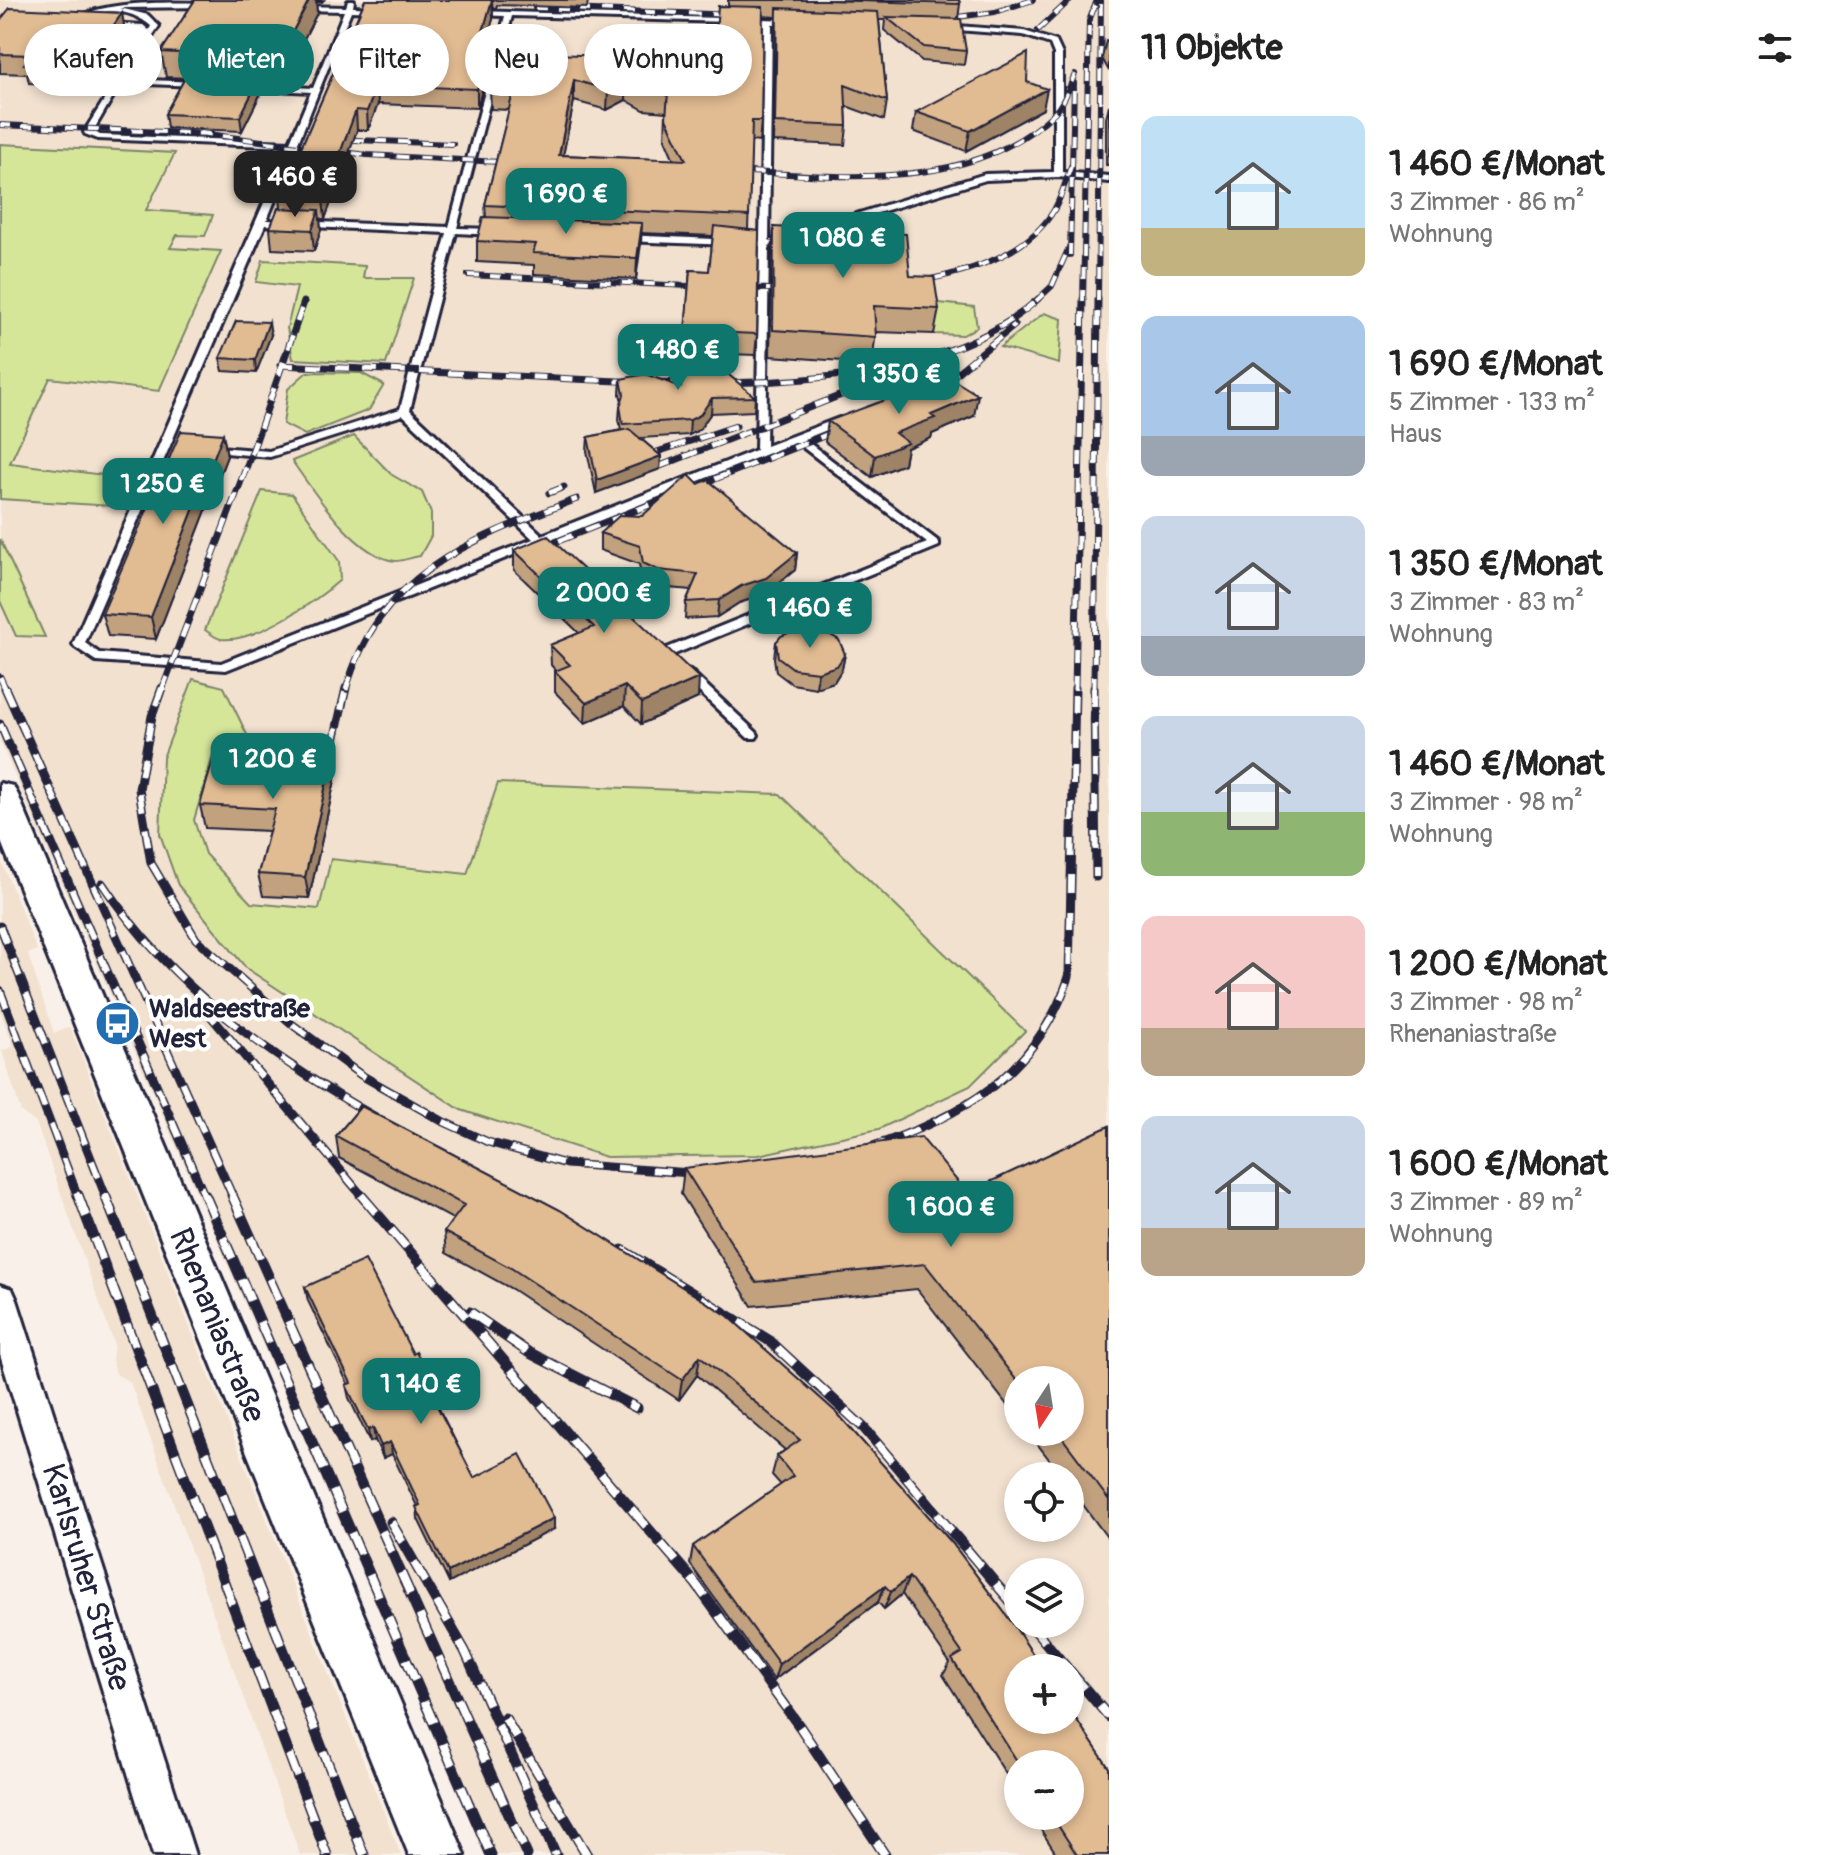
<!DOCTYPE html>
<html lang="de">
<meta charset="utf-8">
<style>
:root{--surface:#fff;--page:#f6f6f6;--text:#222;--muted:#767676;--accent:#0f766e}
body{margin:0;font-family:Pangolin,sans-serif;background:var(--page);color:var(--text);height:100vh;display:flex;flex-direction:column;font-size:30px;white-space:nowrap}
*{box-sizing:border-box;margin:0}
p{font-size:26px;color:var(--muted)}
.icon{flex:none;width:44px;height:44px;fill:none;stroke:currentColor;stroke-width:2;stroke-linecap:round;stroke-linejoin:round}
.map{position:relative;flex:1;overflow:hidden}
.panel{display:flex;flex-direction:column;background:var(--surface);width:720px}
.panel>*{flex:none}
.guide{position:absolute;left:24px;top:24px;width:760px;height:72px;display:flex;gap:16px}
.needle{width:52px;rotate:192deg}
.buttons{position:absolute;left:1004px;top:1366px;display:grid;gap:16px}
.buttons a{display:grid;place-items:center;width:80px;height:80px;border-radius:50%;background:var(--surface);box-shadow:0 4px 12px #0003;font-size:40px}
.price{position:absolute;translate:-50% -68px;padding:0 18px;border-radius:16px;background:var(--accent);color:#fff;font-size:26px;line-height:52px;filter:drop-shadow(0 2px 4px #0008)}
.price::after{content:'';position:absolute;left:50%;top:48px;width:24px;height:18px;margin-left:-12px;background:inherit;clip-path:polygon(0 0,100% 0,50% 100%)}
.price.on{background:#222;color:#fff}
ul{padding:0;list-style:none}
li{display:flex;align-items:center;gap:24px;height:200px;padding:0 32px}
li span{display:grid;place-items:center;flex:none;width:224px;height:160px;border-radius:16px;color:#555}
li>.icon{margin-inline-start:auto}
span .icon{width:96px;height:96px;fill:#fffc;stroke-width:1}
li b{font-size:34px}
h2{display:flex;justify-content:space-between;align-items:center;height:96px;padding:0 32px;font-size:34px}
.pill{padding:0 28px;border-radius:36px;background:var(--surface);box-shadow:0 4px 12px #0003;font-size:28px;line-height:72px}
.pill.on{background:var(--accent);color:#fff}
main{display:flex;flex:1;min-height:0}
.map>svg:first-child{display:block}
.built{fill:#f2e1cf;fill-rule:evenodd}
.green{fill:#d6e699;stroke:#7c846a;stroke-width:2}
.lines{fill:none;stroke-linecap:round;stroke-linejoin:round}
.lane-casing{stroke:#22223b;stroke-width:6}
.street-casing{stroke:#22223b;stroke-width:6}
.secondary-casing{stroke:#22223b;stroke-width:6}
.lane{fill:#fff;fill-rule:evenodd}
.street{fill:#fff;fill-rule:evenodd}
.secondary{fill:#fff;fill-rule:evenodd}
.rail-far3-casing{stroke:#22223b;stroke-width:6}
.rail-far2-casing{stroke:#22223b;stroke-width:7}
.rail-far1-casing{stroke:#22223b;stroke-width:9}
.rail-casing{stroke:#22223b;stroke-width:11}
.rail-far3{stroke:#fff;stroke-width:4;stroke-dasharray:11;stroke-linecap:butt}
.rail-far2{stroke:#fff;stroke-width:5;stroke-dasharray:14;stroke-linecap:butt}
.rail-far1{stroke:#fff;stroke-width:6;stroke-dasharray:18;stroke-linecap:butt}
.rail{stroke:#fff;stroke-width:8;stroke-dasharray:23;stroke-linecap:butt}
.wall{fill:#c2a17e;stroke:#22223b;stroke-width:2;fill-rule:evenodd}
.shaded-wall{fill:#9e8366;stroke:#22223b;stroke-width:2}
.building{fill:#e1bb92;stroke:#22223b;stroke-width:2;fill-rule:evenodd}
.labels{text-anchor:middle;stroke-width:8;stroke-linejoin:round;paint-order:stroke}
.poi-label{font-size:26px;font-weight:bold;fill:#22223b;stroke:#fff;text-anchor:start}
.near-street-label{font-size:32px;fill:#22223b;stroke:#fff}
</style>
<main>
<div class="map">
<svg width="1109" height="1855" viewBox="0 0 1109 1855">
<rect width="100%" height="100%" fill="#f9f1e9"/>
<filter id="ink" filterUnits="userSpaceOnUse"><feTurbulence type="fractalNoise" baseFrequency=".0125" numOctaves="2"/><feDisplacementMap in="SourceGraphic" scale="16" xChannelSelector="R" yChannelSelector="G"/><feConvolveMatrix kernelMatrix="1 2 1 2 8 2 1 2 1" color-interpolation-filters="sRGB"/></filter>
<g filter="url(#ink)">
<path class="built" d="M0 0H1109V1855H485L0 742ZM1018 1380H1070V1432H1018ZM1018 1476H1070V1528H1018ZM1018 1572H1070V1624H1018ZM1018 1668H1070V1720H1018ZM1018 1764H1070V1816H1018Z
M0 857 37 950 28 954 54 1033 70 1027 401 1855H300L130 1382 116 1374 112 1360 114 1344 36 1123 21 1112 2 1051 13 1046 0 1011Z"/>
<path class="green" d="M0 144 175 153 146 210 213 215 205 236 177 235 170 248 221 251 159 391 50 378 10 463 127 478 113 506 0 499Z
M263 260 365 266 363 278H414L386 364 293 359 287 328 297 287 256 282Z
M930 302 974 307 977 327 963 335 934 334Z
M1044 313 1062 319 1059 364 1000 347Z
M307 372 361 373 384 385 369 410 305 435 283 424 288 389Z
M354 436 392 475 422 492 431 513V536L420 556C413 557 403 561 395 561 355 556 314 492 292 461Z
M262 491 292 494 339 561 340 580C315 602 255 643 221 639 215 638 210 633 205 630Z
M0 539 45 637 16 636 0 601Z
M193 679 224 687 251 743 213 755 194 820 205 854 251 903 319 909 331 859 467 874 498 783 780 794 1025 1031 970 1086 879 1129 758 1155 606 1157 461 1110 246 968 178 885 160 834 163 758Z"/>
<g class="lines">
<defs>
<path id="lane" d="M348 1H354L353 7 380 8 384 10 380 12 351 11 267 220 449 227 505 16 473 15 472 13 476 11 794 20 795 22 791 24H772L769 241 985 174 1054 172V54L1050 44 1023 35 944 29 940 27 944 25 1024 31 1056 41 1062 54V172L1109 176V182L1058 177 986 180 769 246 766 446 839 418H847V422L804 439 939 542V546L670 656H662L660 653 662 650 927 543 796 442 226 670 96 661 75 647 73 644 288 147 98 139 85 134 84 132 145 35 141 29 107 27 103 25 107 23 143 25 149 30 151 26C133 10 105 6 84 19L90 21V25H84L74 19C105 0 174 2 212 3L216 5 212 7 120 8 148 15 159 26 124 79 198 82 202 84 198 86 121 83 93 131 100 135 290 142 311 92 242 88 238 86 242 84 313 88 344 11 300 10 296 8 300 6 346 7ZM512 16 764 23 760 241 623 235 619 238 623 241 760 246 756 450 542 535 410 410 456 233 495 235 499 232 495 229 457 228ZM265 225 447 233 400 409 269 451 207 446 203 447V451L270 457 403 415 533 539 221 663 99 653 85 643Z
M686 669 690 670 756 732 758 735 756 738H748L682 676 680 673Z"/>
<path id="street" d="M0 1285 12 1289 17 1300 195 1855H153L0 1355Z"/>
<path id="secondary" d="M0 783 13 786 18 795 465 1855H409L0 839Z"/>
</defs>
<use href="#lane" class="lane-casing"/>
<use href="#street" class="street-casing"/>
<use href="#secondary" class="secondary-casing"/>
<use href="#lane" class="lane"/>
<use href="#street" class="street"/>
<use href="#secondary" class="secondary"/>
<defs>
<path id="rail-far3" d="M535 8 740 15
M935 20 995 12 1033 0
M1038 30 1070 0
M0 125 212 134
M200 133 367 155 519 163
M332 139 453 144
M731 171C836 176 973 194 1055 112 1065 102 1069 87 1075 74
M1070 255 1074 83
M468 275 708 287
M914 282C963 274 1027 256 1054 210 1062 196 1066 179 1072 164
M744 288 794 290
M1036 301 1052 286 1070 245
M1083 301 1089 21 1097 0
M1098 301 1101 0"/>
<path id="rail-far2" d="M280 365C365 369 450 373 534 377 679 384 924 403 1038 299
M922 395 953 376 1015 325
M645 456 736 426
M658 467 900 372
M549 493 564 487
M533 551 849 426
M0 677 6 690
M162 690 252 452 304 302
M346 690C379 572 472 539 577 499
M1075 690 1083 299
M1094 690 1098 299"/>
<path id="rail-far1" d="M5 688 233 1197
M162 688 152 716 139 789 151 863 196 939 293 1025 361 1075 442 1121 488 1142 566 1164 705 1174
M1094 688 1096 877
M0 724 205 1197
M325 780 346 688
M102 883C171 987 271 1058 379 1119
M0 926 106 1197
M0 990 78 1197
M204 1008 363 1197
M867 1148C960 1118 1036 1075 1069 977L1075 688"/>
<path id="rail" d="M78 1195 327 1855
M105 1195 364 1855
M205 1195 491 1855
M232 1195 527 1855
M361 1195 696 1584 800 1727 885 1855
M622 1250 770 1341 864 1428 1018 1610
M470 1312 528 1352 637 1408
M391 1522 465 1651 556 1855
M1030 1624 1067 1668
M1070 1671 1109 1717
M505 1718 587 1855"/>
</defs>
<use href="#rail-far3" class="rail-far3-casing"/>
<use href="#rail-far2" class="rail-far2-casing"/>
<use href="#rail-far1" class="rail-far1-casing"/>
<use href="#rail" class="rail-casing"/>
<use href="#rail-far3" class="rail-far3"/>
<use href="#rail-far2" class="rail-far2"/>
<use href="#rail-far1" class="rail-far1"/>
<use href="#rail" class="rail"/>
</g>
<path class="wall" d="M195 0H324L322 2H316L317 13 282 82 259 81 261 93 242 131 167 128 165 114 185 78 166 77 161 52Z
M365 0H588L587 8 497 5 496 8H493V19L483 52 487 53V72L477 108 378 104 368 130H357L325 219H320L321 230 314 251 272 249 270 228 281 208 280 196Z
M728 0H959L960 4 958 19 966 51 964 65 922 61 884 30 885 20H879L887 101 884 120 846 106 847 126 845 145 773 142 776 17 762 16 761 121 759 142 751 141 748 230 757 334 755 355 702 353 755 397 754 411 711 413 699 430 689 435 640 438 661 456 660 469 596 493 587 451 588 437 621 430 619 420 620 406 622 401 620 394 621 379 681 387 690 270 709 271 713 236 641 233 636 279 534 274V265L477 262V241L486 217 485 205 509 110 491 109 490 89 714 60 728 6ZM626 100 644 110 666 112 665 139 674 160 563 155 574 101 607 110Z
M0 20 125 31 89 86 29 83 27 74 0 73Z
M1106 41 1109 42V71L1102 58Z
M1109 105V165H1106V118Z
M1043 109 966 151 913 131 916 112Z
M774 227 939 309 934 334 876 332 872 363 770 356 772 253Z
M271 335 256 373 223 371 220 358Z
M907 398 974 416 932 434 931 438 907 448 904 464 872 477 825 442 828 421Z
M223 434 227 456 156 639 108 636 102 614Z
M698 484 797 553 795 570 764 595 739 603 717 617 685 619 686 602 691 590 657 587 642 580 639 564 600 550V533L642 516Z
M514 550 698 698 641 724 624 706 585 723 555 692V671H556L551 665 550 645 579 633 514 570Z
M776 642 845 654 842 669 834 682 816 688 792 684 776 672 774 658Z
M251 749 252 754 332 758 335 780 309 898 263 896 258 874 269 831 205 828 200 805Z
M361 1106 560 1210 728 1316 837 1413 952 1543 1013 1624 1042 1668H1018V1720H1070V1710L1109 1768V1855H1057L1032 1816H1070V1764H1018V1793L943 1675 950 1663 902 1594 884 1609 878 1602 774 1680 690 1564 693 1546 781 1485 772 1475 777 1456 785 1450 697 1375 679 1400 512 1289 446 1253 444 1232 453 1219 339 1158 336 1136Z
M1109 1126V1540L1070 1487V1476H1062L1028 1432H1070L1018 1380V1419L917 1289 752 1306 681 1194 684 1168 967 1193Z
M305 1287 440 1408 439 1409 474 1478 554 1529 449 1583 418 1519 417 1506 392 1454 383 1458 375 1440 370 1442 349 1398 346 1385 348 1384 308 1301Z"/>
<path class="shaded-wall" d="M309 0H316L317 13 282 82 279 58Z
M492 0 493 19 478 71 477 52Z
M122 13 125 31 89 86 85 67Z
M487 53V72L477 108V89Z
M259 79 261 93 242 131 240 117Z
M574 80V101L559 176V155Z
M627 80 626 100 607 110 608 90Z
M377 85 378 104 368 130 367 111Z
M1047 89 1043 109 966 151 970 131Z
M356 110 357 130 325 219 323 199Z
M319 210 321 230 314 251 312 230Z
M642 223 641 244 636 279 637 258Z
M269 322 271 335 256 373 255 360Z
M978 395 974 416 932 434 931 438 907 448 904 464 872 477 875 456 895 433 931 415Z
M712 398 711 413 699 430 689 435 690 420Z
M223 434 227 456 156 639 151 617Z
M661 456 660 469 596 493 597 480Z
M797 553 795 570 764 595 739 603 717 617 719 600Z
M845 654 842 669 834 682 816 688 818 672Z
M699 678 698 698 641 724 642 703Z
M625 686 624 706 585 723 586 703Z
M332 758 335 780 309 898 305 877Z
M700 1356 697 1375 679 1400 682 1380Z
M439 1396 440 1408 435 1411 433 1398Z
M373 1428 375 1440 370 1442 368 1430Z
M390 1442 392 1454 383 1458 381 1446Z
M554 1518V1529L449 1583 448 1572Z
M909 1577 902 1594 884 1609 891 1592Z
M885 1586 878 1602 774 1680 779 1664Z"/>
<path class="building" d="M195 0H309L279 58 161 52Z
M365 0H492L477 52 487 53 477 89 377 85 367 111 356 110 323 199 280 196Z
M824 0H959L960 4Z
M718 6 763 7 761 121H752L749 216 485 205 514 89H490L500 52 714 60ZM574 80 608 90 627 80 645 90 668 92 666 118 686 160 559 155Z
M10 8 122 13 85 67 24 64 31 55 0 54V20Z
M777 8 878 12 887 101 845 85 847 126 775 123Z
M886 17 961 19 966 51 924 47Z
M1028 53 1027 82 1047 89 970 131 916 112Z
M186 76 259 79 240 117 165 114Z
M278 208 319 210 312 230 270 228Z
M483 217 642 223 637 258 533 253 536 244 477 241Z
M714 226 759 231 757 334 685 331 690 270 709 271Z
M774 227 906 234 910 276 934 277 939 309 874 306 876 337 773 330Z
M236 321 269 322 255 360 220 358Z
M685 338 755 397 712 398 700 415 690 420 623 424 620 406 624 395 621 379 645 374 681 387Z
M952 379 978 395 931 415 935 418 895 433 908 443 875 456 828 421 901 394 907 398Z
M629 429 661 456 597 480 588 437Z
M181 431 223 434 151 617 102 614Z
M689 475 698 484 708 480 797 553 766 578 741 586 719 600 686 602 698 574 658 570 643 563 640 546 600 533 620 515 642 516Z
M548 536 699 678 642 703 625 686 586 703 555 671 570 665 550 645 594 627 514 550Z
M800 628 822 630 839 640 845 654 837 666 818 672 794 669 778 657 776 642 781 636Z
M217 747 251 749 249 754 332 758 305 877 258 874 275 809 200 805Z
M361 1106 560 1210 728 1316 837 1413 952 1543 1013 1624 1042 1668H1018V1720H1070V1710L1109 1768V1855H1077L1052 1816H1070V1764H1019L952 1659 962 1653 909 1577 891 1592 885 1586 779 1664 693 1546 793 1476 777 1456 800 1440 700 1356 682 1380 511 1268 444 1232 464 1205 336 1136Z
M1109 1126V1500L1058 1432H1070V1380H1018V1382L925 1264 756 1282 684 1168 921 1137 967 1193Z
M365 1260 413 1354 416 1352 439 1396 433 1398 474 1478 520 1454 554 1518 448 1572 416 1507 420 1505 390 1442 381 1446 373 1428 368 1430 346 1385 351 1383 305 1287Z"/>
</g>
<defs>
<symbol id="bus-disc" viewBox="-11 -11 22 22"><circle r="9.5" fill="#1f6fb2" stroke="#fff"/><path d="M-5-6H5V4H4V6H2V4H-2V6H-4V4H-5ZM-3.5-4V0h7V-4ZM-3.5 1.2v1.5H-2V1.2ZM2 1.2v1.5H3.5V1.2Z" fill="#fff"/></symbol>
</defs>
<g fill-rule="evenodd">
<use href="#bus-disc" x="92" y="998" width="51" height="51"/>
</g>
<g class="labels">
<g class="poi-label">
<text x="149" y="1017">Waldseestraße<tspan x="149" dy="30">West</tspan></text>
</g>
<g class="near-street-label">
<text transform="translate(218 1325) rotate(68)" y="11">Rhenaniastraße</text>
<text transform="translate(87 1577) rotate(73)" y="11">Karlsruher Straße</text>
</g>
</g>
</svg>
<div class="buttons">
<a><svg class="needle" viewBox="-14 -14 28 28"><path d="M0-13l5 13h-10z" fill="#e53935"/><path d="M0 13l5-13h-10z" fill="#767676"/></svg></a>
<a><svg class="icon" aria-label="locate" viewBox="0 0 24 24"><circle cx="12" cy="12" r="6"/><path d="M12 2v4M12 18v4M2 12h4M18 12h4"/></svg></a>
<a><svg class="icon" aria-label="layers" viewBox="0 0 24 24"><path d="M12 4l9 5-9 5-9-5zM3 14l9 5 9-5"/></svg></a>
<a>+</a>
<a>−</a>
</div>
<b class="price on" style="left:295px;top:219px">1 460 €</b>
<b class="price" style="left:566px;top:236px">1 690 €</b>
<b class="price" style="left:843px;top:280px">1 080 €</b>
<b class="price" style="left:678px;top:392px">1 480 €</b>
<b class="price" style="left:899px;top:416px">1 350 €</b>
<b class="price" style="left:163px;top:526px">1 250 €</b>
<b class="price" style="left:604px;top:635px">2 000 €</b>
<b class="price" style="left:810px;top:650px">1 460 €</b>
<b class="price" style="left:273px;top:801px">1 200 €</b>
<b class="price" style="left:951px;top:1249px">1 600 €</b>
<b class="price" style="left:421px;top:1426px">1 140 €</b>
<div class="guide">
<a class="pill">Kaufen</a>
<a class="pill on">Mieten</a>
<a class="pill">Filter</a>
<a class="pill">Neu</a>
<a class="pill">Wohnung</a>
</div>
</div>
<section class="panel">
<h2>11 Objekte<svg class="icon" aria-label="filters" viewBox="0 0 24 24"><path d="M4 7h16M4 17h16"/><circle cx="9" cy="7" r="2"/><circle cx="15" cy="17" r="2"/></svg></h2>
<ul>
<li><span style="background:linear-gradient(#bfe0f5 70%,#c2b280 0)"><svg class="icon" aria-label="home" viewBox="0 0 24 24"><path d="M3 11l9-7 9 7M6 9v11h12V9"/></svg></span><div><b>1 460 €/Monat</b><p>3 Zimmer · 86 m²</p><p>Wohnung</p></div></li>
<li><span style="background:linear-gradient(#a9c7e8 75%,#9aa5b1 0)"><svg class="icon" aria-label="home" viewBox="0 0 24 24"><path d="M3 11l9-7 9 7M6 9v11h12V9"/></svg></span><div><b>1 690 €/Monat</b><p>5 Zimmer · 133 m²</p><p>Haus</p></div></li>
<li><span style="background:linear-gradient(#c9d6e8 75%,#9aa5b1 0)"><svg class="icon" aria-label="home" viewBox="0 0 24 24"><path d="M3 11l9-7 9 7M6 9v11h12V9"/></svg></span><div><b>1 350 €/Monat</b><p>3 Zimmer · 83 m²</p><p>Wohnung</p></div></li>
<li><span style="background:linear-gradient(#c9d6e8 60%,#8fb573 0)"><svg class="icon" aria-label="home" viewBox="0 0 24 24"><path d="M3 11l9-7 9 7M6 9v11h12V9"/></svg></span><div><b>1 460 €/Monat</b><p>3 Zimmer · 98 m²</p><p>Wohnung</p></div></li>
<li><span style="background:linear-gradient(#f6c9c9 70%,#b9a48a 0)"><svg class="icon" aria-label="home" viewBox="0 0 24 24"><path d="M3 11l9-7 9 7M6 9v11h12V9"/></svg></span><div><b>1 200 €/Monat</b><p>3 Zimmer · 98 m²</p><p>Rhenaniastraße</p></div></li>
<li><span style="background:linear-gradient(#c9d6e8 70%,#b9a48a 0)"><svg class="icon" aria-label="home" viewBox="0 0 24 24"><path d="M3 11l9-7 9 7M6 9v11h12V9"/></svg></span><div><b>1 600 €/Monat</b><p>3 Zimmer · 89 m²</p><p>Wohnung</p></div></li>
</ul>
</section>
</main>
